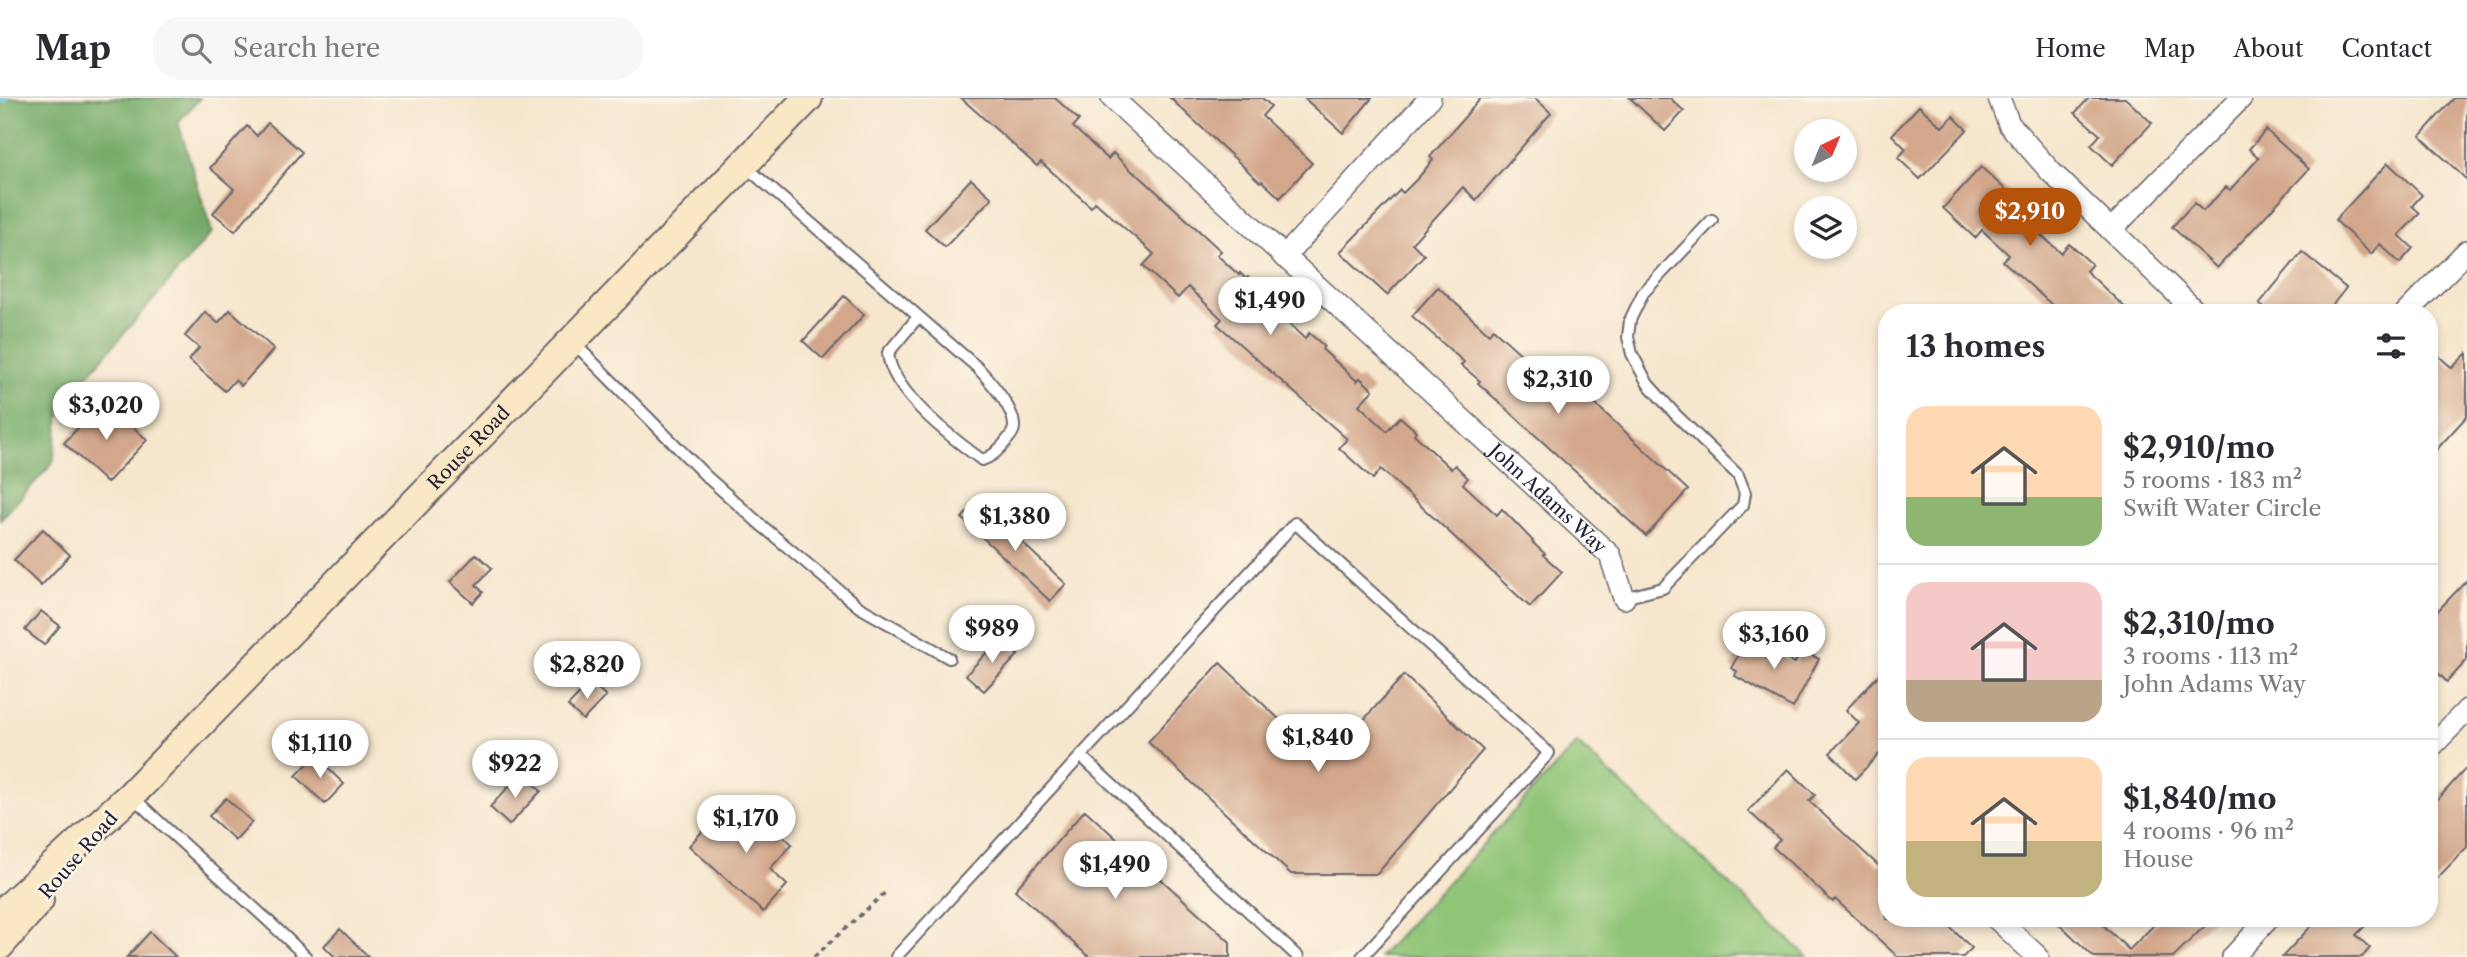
<!DOCTYPE html>
<meta charset="utf-8">
<style>
:root{--surface:#fff;--page:#f7f7f7;--text:#2b2b33;--muted:#7c7c81;--line:#e1e1e2;--accent:#b45309}
body{margin:0;font-family:"Libre Caslon Text",serif;background:var(--page);color:var(--text);height:100vh;display:flex;flex-direction:column;font-size:26px;white-space:nowrap}
*{box-sizing:border-box;margin:0}
p{font-size:23px;color:var(--muted)}
.icon{flex:none;width:38px;height:38px;fill:none;stroke:currentColor;stroke-width:2;stroke-linecap:round;stroke-linejoin:round}
.map{position:relative;flex:1;overflow:hidden}
.sheet{position:absolute;left:1878px;top:206px;width:560px;height:623px;display:flex;flex-direction:column;background:var(--surface);border-radius:28px;box-shadow:0 4px 10px #0003}
.sheet>*{flex:none}
.needle{width:46px;rotate:43deg}
.tools{position:absolute;left:1794px;top:21px;display:grid;gap:14px}
.tools a{display:grid;place-items:center;width:63px;height:63px;border-radius:50%;background:var(--surface);box-shadow:0 4px 10px #0003;font-size:35px}
.price{position:absolute;translate:-50% -60px;padding:0 16px;border-radius:24px;background:#fff;color:#222;font-size:23px;line-height:46px;filter:drop-shadow(0 2px 4px #0008)}
.price::after{content:'';position:absolute;left:50%;top:42px;width:21px;height:16px;margin-left:-10px;background:inherit;clip-path:polygon(0 0,100% 0,50% 100%)}
.price.current{background:var(--accent);color:#fff}
ul{padding:0;list-style:none}
li{display:flex;align-items:center;gap:21px;height:175px;padding:0 28px}
li+li{border-top:2px solid var(--line)}
li span{display:grid;place-items:center;flex:none;width:196px;height:140px;border-radius:21px;color:#555}
li>.icon{margin-inline-start:auto}
span .icon{width:84px;height:84px;fill:#fffc;stroke-width:1}
li b{font-size:30px}
h2{display:flex;justify-content:space-between;align-items:center;height:84px;padding:0 28px;font-size:30px}
header{display:flex;align-items:center;gap:42px;box-sizing:border-box;height:98px;padding:0 35px;background:var(--surface);border-bottom:2px solid var(--line)}
header strong{font-size:33px}
nav{display:flex;gap:38px;margin-inline-start:auto;font-size:24px}
.search{width:490px;height:63px;background:var(--page);display:flex;align-items:center;gap:18px;box-sizing:border-box;padding:0 24px;border-radius:28px;color:var(--muted);font-size:26px}
.map>svg:first-child{display:block}
.green{fill:#90c578;stroke:#59745a;stroke-width:2}
.forest{fill:#74aa68;stroke:#4b6652;stroke-width:2}
.lines{fill:none;stroke-linecap:round;stroke-linejoin:round}
.stream{stroke:#68c2e6;stroke-width:6}
.building{fill:#d3a78c}
.lane-casing{stroke:#6c676e;stroke-width:14}
.street-casing{stroke:#6c676e;stroke-width:24}
.secondary-casing{stroke:#6c676e;stroke-width:32}
.path{stroke:#6c676e;stroke-width:3.5;stroke-dasharray:5 5;stroke-linecap:butt}
.lane{stroke:#fff;stroke-width:10}
.street{stroke:#fff;stroke-width:21}
.secondary{stroke:#fae7c3;stroke-width:28}
.labels{text-anchor:middle;stroke-width:5;stroke-linejoin:round;paint-order:stroke}
.street-label{font-size:19px;fill:#22223b;stroke:#fcf5e5}
</style>
<header>
<strong>Map</strong>
<div class="search"><svg class="icon" aria-label="search" viewBox="0 0 24 24"><circle cx="10" cy="10" r="6"/><path d="M15 15l6 6"/></svg>Search here</div>
<nav><a>Home</a><a>Map</a><a>About</a><a>Contact</a></nav>
</header>
<div class="map">
<svg width="2467" height="859" viewBox="0 0 2467 859">
<rect width="100%" height="100%" fill="#fcf5e5"/>
<filter id="ink" filterUnits="userSpaceOnUse"><feTurbulence type="fractalNoise" baseFrequency=".0143" numOctaves="2"/><feDisplacementMap in="SourceGraphic" scale="14" xChannelSelector="R" yChannelSelector="G"/><feConvolveMatrix kernelMatrix="1 2 1 2 8 2 1 2 1" color-interpolation-filters="sRGB"/></filter>
<filter id="wash" filterUnits="userSpaceOnUse"><feTurbulence type="fractalNoise" baseFrequency=".00686" numOctaves="4" result="noise"/><feDisplacementMap in="SourceGraphic" scale="28" xChannelSelector="R" yChannelSelector="G"/><feGaussianBlur stdDeviation="1.57" result="paint"/><feColorMatrix in="noise" values="0 0 0 0 0 0 0 0 0 0 0 0 0 0 0 0 0 1.4 0 .05"/><feComposite in="paint" operator="in"/></filter>
<g filter="url(#wash)">
<rect width="100%" height="100%" fill="#f6e6cd"/>
<path class="green" d="M1577 645 1808 859H1379Z"/>
<path class="forest" d="M0 0H200L178 24 212 134 61 308 53 365 0 422Z"/>
<g class="lines">
<path class="stream" d="M0 3 5 0"/>
</g>
<g id="blocks">
<path class="building" d="M961 0H1055L1079 22 1073 29 1108 61 1113 55 1135 76 1136 75 1221 153 1217 157 1239 177 1240 175 1246 181 1248 179 1276 203 1271 209 1305 241 1309 235 1324 248 1322 251 1357 283 1360 280 1373 292 1359 307 1387 333 1400 319 1416 333 1414 336 1451 371 1455 367 1468 380 1463 386 1497 417 1502 411 1533 443 1532 444 1545 456 1543 457 1562 474 1530 509 1381 371 1373 381 1339 350 1347 341 1217 226 1222 221 1188 189 1178 200 1143 168 1154 156 1095 104 1091 109 1041 64 1037 68Z
M1170 0H1262L1271 8 1262 18 1312 65 1280 100 1262 83 1260 84Z
M1304 0H1372L1343 35Z
M1481 0H1535L1551 15 1476 102 1463 89 1412 145 1424 157 1387 197 1340 154 1400 92 1403 95 1419 79 1433 62 1430 59Z
M1630 0H1670L1684 13 1665 33Z
M2089 0H2125L2152 25 2112 67 2091 47 2100 37 2075 15Z
M2454 0H2467V82L2420 38Z
M1919 8 1942 29 1953 18 1967 32 1920 81 1898 60 1906 51 1892 37Z
M268 25 302 54 235 133 213 115 234 91 210 70 247 28 257 38Z
M2266 32 2309 71 2217 170 2172 129 2194 105 2203 113 2226 89 2230 92 2259 60 2249 51Z
M2388 65 2422 97 2412 108 2420 115 2399 137 2413 150 2400 165 2380 146 2371 156 2335 122Z
M1981 69 2031 115 2025 122 2061 155 2069 146 2092 166 2086 173 2131 215H2061L2003 163 2009 157 1982 132 1975 140 1943 110Z
M971 81 992 100 945 149 925 131Z
M2302 154 2346 190 2326 215H2271L2259 206Z
M1438 189 1489 236 1493 231 1544 277 1553 267 1688 392 1646 438 1478 285 1480 283 1461 267 1464 264 1412 218Z
M844 198 864 217 823 261 803 243Z
M230 212 274 251 241 288 235 282 225 293 189 262 199 250 185 238 205 214 218 225Z
M2429 249 2452 270 2467 255V318L2429 360Z
M104 302 147 342 107 385 64 345Z
M976 405 1008 435 1010 433 1066 486 1050 503 962 420Z
M43 431 70 457 41 488 14 462Z
M476 456 492 470 476 487 483 494 473 505 450 484Z
M2467 482V562L2447 584 2429 566V522Z
M41 513 60 528 44 547 25 532Z
M1749 538 1795 565 1802 552 1819 561 1793 610 1735 578 1737 573 1731 570Z
M1000 540 1018 557 984 593 966 577Z
M1220 565 1325 665 1404 577 1483 652 1377 776H1291L1148 644Z
M1886 569V649L1855 681 1830 655 1859 625 1846 612Z
M591 584 606 598 583 622 568 608Z
M315 658 344 686 325 706 296 678Z
M2467 669V749L2429 789V711Z
M1788 671 1815 697 1809 703 1879 768 1886 760V821H1941L1972 850 1963 859H1898L1835 801 1833 804 1773 749 1780 742 1748 713Z
M525 678 541 693 509 727 490 709 512 685 516 688Z
M226 700 252 724 235 742 209 718Z
M746 705 792 746 770 771 787 787 763 814 689 748 709 726 719 735Z
M1085 712 1230 844V859H1089L1015 792Z
M2054 821H2097L2129 852 2160 821H2212L2173 859H2094Z
M2318 821H2372L2356 837 2370 850 2362 859H2282Z
M340 831 369 859H335L324 848Z
M150 834 176 859H127Z"/>
</g>
</g>
<g filter="url(#ink)">
<use href="#blocks" fill-opacity="0" stroke="#6c676e" stroke-width="2"/>
<g class="lines">
<defs>
<path id="lane" d="M745 68 978 270C990 283 1013 309 1014 327 1015 335 1008 340 1004 346 996 354 992 359 982 362 952 340 891 294 888 255L918 219
M573 244 706 378 761 427 859 509 949 560
M1624 500 1663 490 1743 407 1745 395 1738 377 1676 317 1648 286 1632 256 1628 239 1630 222 1643 195 1712 122
M1081 658 1298 859
M131 697C188 753 250 803 306 859
M896 859 1295 425 1549 655 1362 859"/>
<g id="street">
<path id="s1" d="M1112 0 1610 457 1624 500"/>
<path d="M1999 0 2009 26 2051 74 2197 215"/>
<path d="M2111 132 2241 0"/>
<path d="M1284 159 1430 0"/>
<path d="M2406 215 2467 153"/>
<path d="M2429 651 2467 612"/>
<path d="M1997 821 2038 859"/>
<path d="M2233 859 2268 821"/>
</g>
<g id="secondary">
<path id="s2" d="M0 817 131 697 808 0"/>
<path d="M0 847 39 802"/>
</g>
</defs>
<use href="#lane" class="lane-casing"/>
<use href="#street" class="street-casing"/>
<use href="#secondary" class="secondary-casing"/>
<path class="path" d="M814 859 887 793"/>
<use href="#lane" class="lane"/>
<use href="#street" class="street"/>
<use href="#secondary" class="secondary"/>
</g>
</g>
<g class="labels">
<g class="street-label">
<text dy="7" stroke="none"><textPath href="#s2" startOffset="662">Rouse Road</textPath></text>
<text dy="7" stroke="none"><textPath href="#s1" startOffset="592">John Adams Way</textPath></text>
<text transform="translate(78 757) rotate(-49)" y="7">Rouse Road</text>
</g>
</g>
</svg>
<div class="tools">
<a><svg class="needle" viewBox="-14 -14 28 28"><path d="M0-13l5 13h-10z" fill="#e53935"/><path d="M0 13l5-13h-10z" fill="#7c7c81"/></svg></a>
<a><svg class="icon" aria-label="layers" viewBox="0 0 24 24"><path d="M12 4l9 5-9 5-9-5zM3 14l9 5 9-5"/></svg></a>
</div>
<b class="price current" style="left:2030px;top:150px">$2,910</b>
<b class="price" style="left:1270px;top:239px">$1,490</b>
<b class="price" style="left:1558px;top:318px">$2,310</b>
<b class="price" style="left:106px;top:344px">$3,020</b>
<b class="price" style="left:1015px;top:455px">$1,380</b>
<b class="price" style="left:992px;top:567px">$989</b>
<b class="price" style="left:1774px;top:573px">$3,160</b>
<b class="price" style="left:587px;top:603px">$2,820</b>
<b class="price" style="left:1318px;top:676px">$1,840</b>
<b class="price" style="left:320px;top:682px">$1,110</b>
<b class="price" style="left:515px;top:702px">$922</b>
<b class="price" style="left:746px;top:757px">$1,170</b>
<b class="price" style="left:1115px;top:803px">$1,490</b>
<section class="sheet">
<h2>13 homes<svg class="icon" aria-label="filters" viewBox="0 0 24 24"><path d="M4 7h16M4 17h16"/><circle cx="9" cy="7" r="2"/><circle cx="15" cy="17" r="2"/></svg></h2>
<ul>
<li><span style="background:linear-gradient(#ffd9b3 65%,#8fb573 0)"><svg class="icon" aria-label="home" viewBox="0 0 24 24"><path d="M3 11l9-7 9 7M6 9v11h12V9"/></svg></span><div><b>$2,910/mo</b><p>5 rooms · 183 m²</p><p>Swift Water Circle</p></div></li>
<li><span style="background:linear-gradient(#f6c9c9 70%,#b9a48a 0)"><svg class="icon" aria-label="home" viewBox="0 0 24 24"><path d="M3 11l9-7 9 7M6 9v11h12V9"/></svg></span><div><b>$2,310/mo</b><p>3 rooms · 113 m²</p><p>John Adams Way</p></div></li>
<li><span style="background:linear-gradient(#ffd9b3 60%,#c2b280 0)"><svg class="icon" aria-label="home" viewBox="0 0 24 24"><path d="M3 11l9-7 9 7M6 9v11h12V9"/></svg></span><div><b>$1,840/mo</b><p>4 rooms · 96 m²</p><p>House</p></div></li>
</ul>
</section>
</div>
